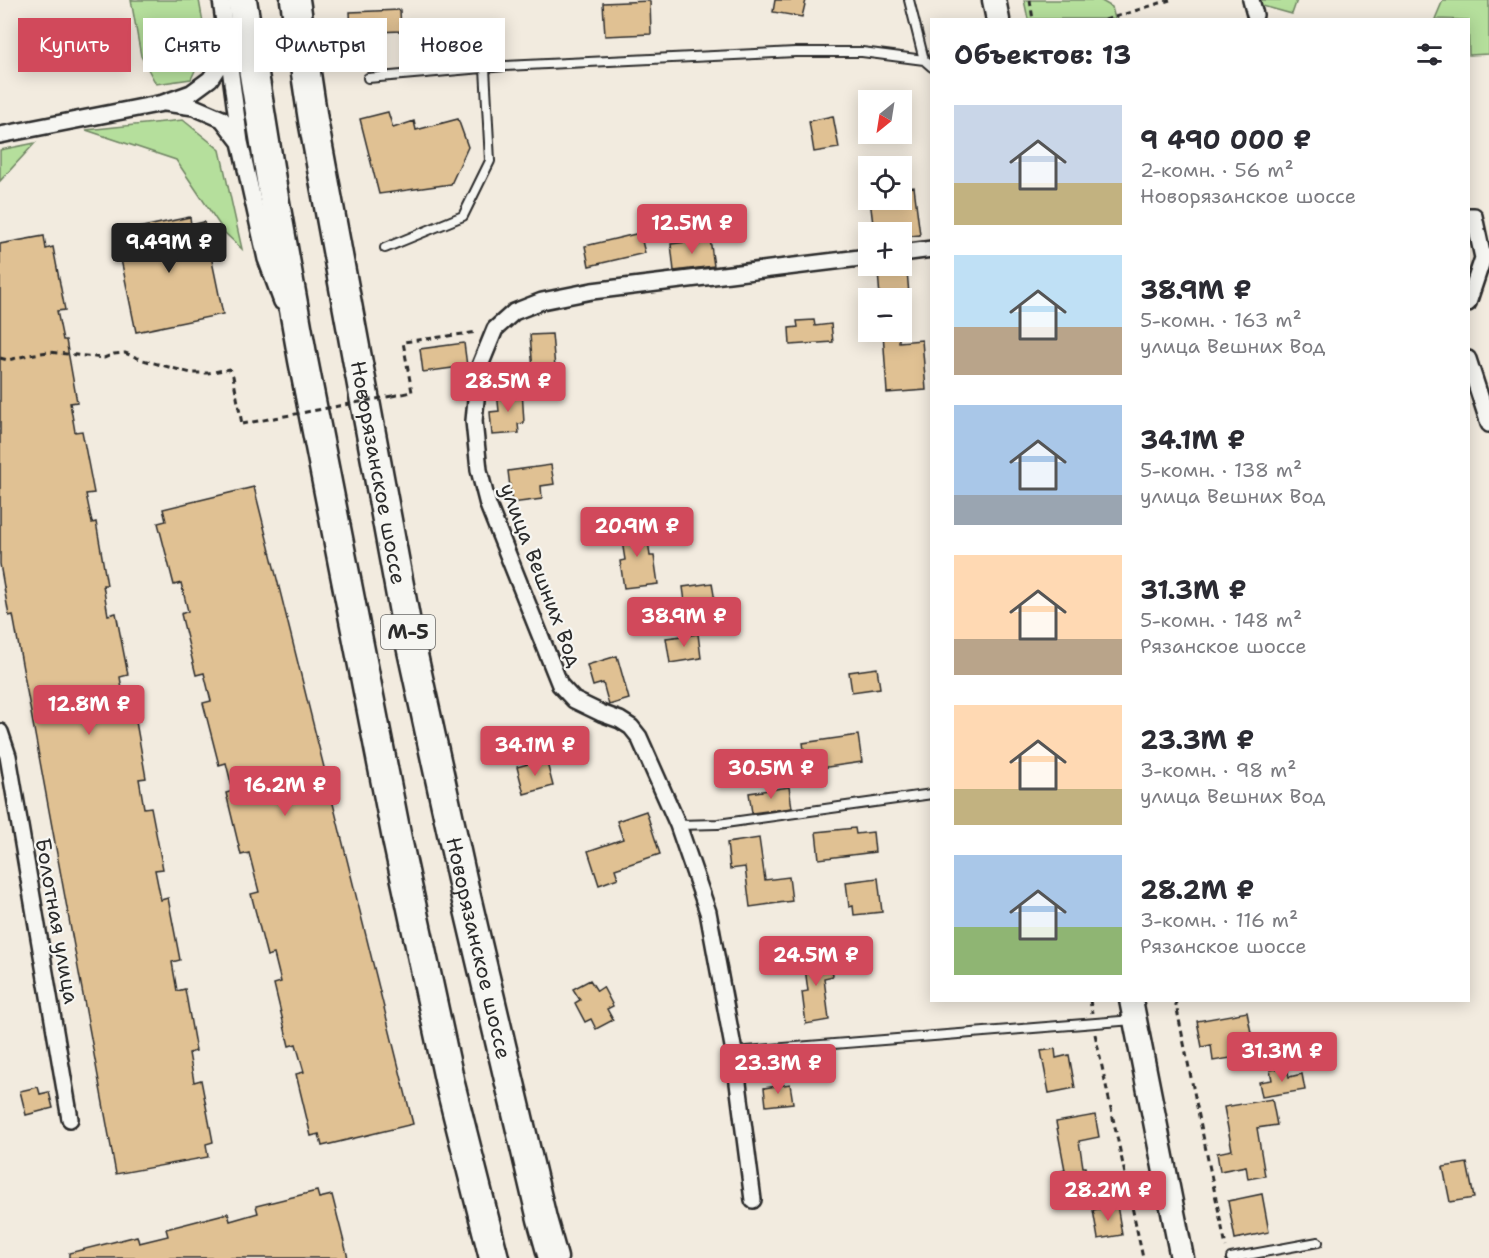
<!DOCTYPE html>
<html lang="ru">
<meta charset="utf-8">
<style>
:root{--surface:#fff;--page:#f7f7f7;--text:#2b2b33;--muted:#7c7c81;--accent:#d1495b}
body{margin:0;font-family:"Shantell Sans",sans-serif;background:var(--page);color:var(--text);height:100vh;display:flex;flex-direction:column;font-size:22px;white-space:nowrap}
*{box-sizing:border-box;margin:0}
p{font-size:20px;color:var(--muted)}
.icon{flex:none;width:33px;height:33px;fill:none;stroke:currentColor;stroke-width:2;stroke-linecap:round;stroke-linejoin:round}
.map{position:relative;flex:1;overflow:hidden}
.sheet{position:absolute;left:930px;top:18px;width:540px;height:984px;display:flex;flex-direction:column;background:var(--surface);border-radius:0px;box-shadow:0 3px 15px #0003}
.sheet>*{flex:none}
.guide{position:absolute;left:18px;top:18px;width:570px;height:54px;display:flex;gap:12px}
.needle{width:39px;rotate:210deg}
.controls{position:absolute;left:858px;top:90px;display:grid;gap:12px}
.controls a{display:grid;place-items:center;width:54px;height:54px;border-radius:0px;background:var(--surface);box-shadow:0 3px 15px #0003;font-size:30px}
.price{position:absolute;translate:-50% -51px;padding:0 14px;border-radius:6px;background:var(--accent);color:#fff;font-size:20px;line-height:39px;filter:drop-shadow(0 2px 3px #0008)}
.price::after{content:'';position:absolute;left:50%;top:36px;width:18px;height:14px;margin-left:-9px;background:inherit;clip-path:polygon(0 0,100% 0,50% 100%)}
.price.active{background:#222;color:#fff}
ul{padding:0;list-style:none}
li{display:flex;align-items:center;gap:18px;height:150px;padding:0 24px}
li span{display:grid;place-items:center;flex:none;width:168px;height:120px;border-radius:0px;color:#555}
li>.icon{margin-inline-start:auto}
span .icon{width:72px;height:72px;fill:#fffc;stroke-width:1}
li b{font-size:26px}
h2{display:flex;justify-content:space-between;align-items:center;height:72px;padding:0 24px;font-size:26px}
.chip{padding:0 21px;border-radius:0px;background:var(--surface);box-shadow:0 3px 15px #0003;font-size:21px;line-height:54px}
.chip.active{background:var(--accent);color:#fff}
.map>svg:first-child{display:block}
.green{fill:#b5df9c;stroke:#708564;stroke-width:1.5}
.building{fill:#e0c193;stroke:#2b2b2b;stroke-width:1.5}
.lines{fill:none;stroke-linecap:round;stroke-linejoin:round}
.lane-casing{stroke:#2b2b2b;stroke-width:12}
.street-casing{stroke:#2b2b2b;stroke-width:20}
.secondary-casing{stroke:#2b2b2b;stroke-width:27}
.highway-casing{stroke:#2b2b2b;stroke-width:33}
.path{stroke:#2b2b2b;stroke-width:3;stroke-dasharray:6 4.5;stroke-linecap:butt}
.lane{stroke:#f6f6f2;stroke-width:8}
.street{stroke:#f6f6f2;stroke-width:15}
.secondary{stroke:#f6f6f2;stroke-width:22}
.highway{stroke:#f6f6f2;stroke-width:28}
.path-bridge{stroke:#2b2b2b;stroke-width:3;stroke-dasharray:6 4.5;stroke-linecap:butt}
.labels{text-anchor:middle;stroke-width:4.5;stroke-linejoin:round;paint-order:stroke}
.shield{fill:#f6f6f2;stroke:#686867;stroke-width:1.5}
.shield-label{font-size:20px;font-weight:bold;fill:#2b2b2b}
.street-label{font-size:21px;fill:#2b2b2b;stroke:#f6f6f2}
</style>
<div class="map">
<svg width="1489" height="1258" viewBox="0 0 1489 1258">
<rect width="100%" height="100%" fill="#f2ebdf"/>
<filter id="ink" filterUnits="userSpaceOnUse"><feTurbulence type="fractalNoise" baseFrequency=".0167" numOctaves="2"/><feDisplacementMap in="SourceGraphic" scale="12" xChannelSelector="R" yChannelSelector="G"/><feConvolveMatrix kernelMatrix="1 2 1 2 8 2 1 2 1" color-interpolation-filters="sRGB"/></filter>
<g filter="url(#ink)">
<path class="green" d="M131 0H199L207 45 191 79 156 84 141 56Z
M1024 0H1100L1112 7 1115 19H1028Z
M1241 0H1297L1292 14Z
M1443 0H1489V54L1469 55 1468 20 1435 19Z
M183 120 220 150 242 249 225 233 176 160 86 130Z
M35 143 0 181V150Z"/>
<path class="building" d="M775 0H806L802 17 773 12Z
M650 1 651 34 605 36 603 3Z
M400 10 401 31 351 33 350 12Z
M388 112 393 128 414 121 416 130 458 119 468 147 451 184 379 194 360 119Z
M833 116 839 148 814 152 809 121Z
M914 187 920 235 902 237V232H874L870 200H902V189Z
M190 217 191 225 204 222 223 314 136 332 117 240 130 237 128 230Z
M640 233 645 253 589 266 585 246Z
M44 236 46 249 53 247 65 310 57 311 63 340H66L77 402 70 403 75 432 82 431 94 493 86 494 92 523 96 522 107 585H103L108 615 116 613 128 675 120 677 122 689 127 717 135 716 146 778 139 779 144 808 151 807 163 869 155 870 161 900 168 898 180 960 172 962 177 991 185 989 196 1051 189 1053 194 1082 201 1080 213 1142 206 1144 208 1157 116 1174 13 615 9 616 0 564V244Z
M710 239 714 266 674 271 671 244Z
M907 270 909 295 880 297 878 272Z
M814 320 815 326 831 324 833 342 790 345 789 328 798 327 797 321Z
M883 332H899V342L922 340 926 390 887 393Z
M552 334 555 368 533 370 530 335Z
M464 343 467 366 423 372 420 349Z
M522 390 524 423 518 424 519 433 492 435 490 412 499 411 497 392Z
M551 465 554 484 541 486 542 499 512 503 508 471Z
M254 487 413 1124 322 1146 319 1134 311 1136 296 1074 304 1072 296 1044 289 1046 274 984 281 982 274 954 267 956 251 894 259 892 249 853 241 855 226 793 233 791 226 763 219 765 203 703 211 701 204 673 196 675 181 614 188 611 181 583 174 585 158 523 166 521 163 509Z
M646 524 650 556H654L658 584 624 588 620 561 625 560 620 528Z
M712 583 718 620 688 624 683 587Z
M698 634 701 658 670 663 666 638Z
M617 656 629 699 609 705 603 683 593 686 587 665Z
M877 668 880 688 852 692 849 672Z
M858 735 862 762 807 770 803 743Z
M546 759 553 786 524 794 517 767Z
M789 787 792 808 752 813 749 793Z
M646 811 660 854 615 869 618 878 599 885 588 851 623 839 617 821Z
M855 828 856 834 873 832 875 852 819 859 816 832Z
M759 838 765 880 789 877 792 901 750 907 745 867 730 869 727 843Z
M878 878 882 912 854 915 853 906 849 907 846 882Z
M819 951 820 957 830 955 833 976 824 978 829 1020 806 1024 802 992 808 991 803 953Z
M590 980 597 991 603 987 613 1006 607 1009 613 1020 596 1029 591 1019 585 1022 575 1003 580 1000 573 989Z
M1247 1012 1252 1038 1234 1041 1237 1057 1213 1061 1211 1045 1202 1047 1197 1021Z
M1055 1049 1056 1058 1069 1055 1075 1088 1049 1093 1041 1051Z
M1287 1067 1289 1077 1302 1074 1305 1090 1262 1097 1259 1082 1272 1080 1270 1070Z
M790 1084 793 1103 766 1106 764 1088Z
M38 1087 40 1094 49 1092 53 1108 26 1115 20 1091Z
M1272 1099 1277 1125 1257 1128 1265 1176 1248 1179 1246 1166 1220 1171 1217 1153 1232 1150 1224 1107Z
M1095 1115 1099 1137 1079 1141 1083 1167H1085L1088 1182 1061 1187 1058 1172 1065 1170 1056 1122Z
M1467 1163 1474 1198 1450 1202 1443 1167Z
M317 1191 319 1198 332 1195 348 1258H69V1253L137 1236 139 1243 168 1236 166 1229 228 1213 230 1221 258 1213 256 1206Z
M1262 1194 1269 1232 1235 1239 1228 1201Z
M1117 1205 1122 1235 1098 1239 1093 1210Z"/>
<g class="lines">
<defs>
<path id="lane" d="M909 0 924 60
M368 78 505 66 795 52H862L924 60 932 67
M385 248 463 216 490 161 485 68
M678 825 718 824 932 794
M734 1052 1133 1020
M1231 1258 1318 1242"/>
<path id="street" d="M221 0 240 142 266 259 282 302
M1251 0 1255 15
M165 103 194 107 222 119 239 141
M0 135 163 103 191 93 210 79 222 61 224 47
M1468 216H1474L1483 258 1468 303
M902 253 932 249
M1468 359 1489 424
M0 732 8 756 70 1119
M753 1200 734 1052 708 912 678 825 639 737 631 727 620 720 601 713 574 700 560 685 488 505 479 470 474 421 479 368 495 329 514 312 542 301 592 291 868 257"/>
<path id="secondary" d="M994 0 998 20
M1131 1000 1182 1258"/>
<g id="highway">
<path d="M242 0 272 186 303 360 397 839 450 1084 494 1258"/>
<path id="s1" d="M295 0 313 120 406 623 466 897 542 1219 553 1258"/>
</g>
</defs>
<use href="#lane" class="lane-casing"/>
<use href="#street" class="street-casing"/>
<use href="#secondary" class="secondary-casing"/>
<use href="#highway" class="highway-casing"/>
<path class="path" d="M1030 0 1033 20
M1105 20 1170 0
M0 358 8 360 29 355 48 352 104 358 114 354 125 353 143 360 191 373H208L229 369 233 376 242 424
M392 396 412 392 403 342 478 332
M1090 1000 1092 1013
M1175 1000 1226 1247
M1095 1034 1143 1258"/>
<use href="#lane" class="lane"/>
<use href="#street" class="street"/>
<use href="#secondary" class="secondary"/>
<use href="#highway" class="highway"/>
<path class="path-bridge" d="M242 424 392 396"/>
</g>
</g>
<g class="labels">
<rect class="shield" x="381" y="615" width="54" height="34" rx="4.5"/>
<g class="shield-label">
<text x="408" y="639">М-5</text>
</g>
<g class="street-label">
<text dy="7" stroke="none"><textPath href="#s1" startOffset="480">Новорязанское шоссе</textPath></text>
<text transform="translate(541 575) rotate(69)" y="7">улица Вешних Вод</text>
<text transform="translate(57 921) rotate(80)" y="7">Болотная улица</text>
<text dy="7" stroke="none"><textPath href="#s1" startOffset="966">Новорязанское шоссе</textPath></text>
</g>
</g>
</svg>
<div class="controls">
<a><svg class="needle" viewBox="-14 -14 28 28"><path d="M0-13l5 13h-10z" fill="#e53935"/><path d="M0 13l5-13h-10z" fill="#7c7c81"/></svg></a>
<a><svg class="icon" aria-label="locate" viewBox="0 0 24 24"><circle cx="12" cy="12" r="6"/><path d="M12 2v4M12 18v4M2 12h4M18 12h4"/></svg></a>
<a>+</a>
<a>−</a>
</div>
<b class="price" style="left:692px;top:255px">12.5M ₽</b>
<b class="price active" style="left:169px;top:274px">9.49M ₽</b>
<b class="price" style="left:508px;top:413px">28.5M ₽</b>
<b class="price" style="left:637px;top:558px">20.9M ₽</b>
<b class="price" style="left:684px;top:648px">38.9M ₽</b>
<b class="price" style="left:89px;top:736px">12.8M ₽</b>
<b class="price" style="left:535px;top:777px">34.1M ₽</b>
<b class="price" style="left:771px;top:800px">30.5M ₽</b>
<b class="price" style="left:285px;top:817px">16.2M ₽</b>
<b class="price" style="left:816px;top:987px">24.5M ₽</b>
<b class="price" style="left:1282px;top:1083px">31.3M ₽</b>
<b class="price" style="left:778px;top:1095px">23.3M ₽</b>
<b class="price" style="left:1108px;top:1222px">28.2M ₽</b>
<div class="guide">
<a class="chip active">Купить</a>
<a class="chip">Снять</a>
<a class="chip">Фильтры</a>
<a class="chip">Новое</a>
</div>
<section class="sheet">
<h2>Объектов: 13<svg class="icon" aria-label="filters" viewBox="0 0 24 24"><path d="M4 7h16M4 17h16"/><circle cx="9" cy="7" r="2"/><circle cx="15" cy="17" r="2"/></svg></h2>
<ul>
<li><span style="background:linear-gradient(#c9d6e8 65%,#c2b280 0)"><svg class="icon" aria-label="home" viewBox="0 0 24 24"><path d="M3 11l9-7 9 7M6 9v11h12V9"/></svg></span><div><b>9 490 000 ₽</b><p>2-комн. · 56 m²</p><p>Новорязанское шоссе</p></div></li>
<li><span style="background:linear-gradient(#bfe0f5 60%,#b9a48a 0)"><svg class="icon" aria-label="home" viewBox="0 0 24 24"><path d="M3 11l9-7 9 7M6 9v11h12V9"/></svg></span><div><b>38.9M ₽</b><p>5-комн. · 163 m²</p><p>улица Вешних Вод</p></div></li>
<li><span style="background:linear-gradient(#a9c7e8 75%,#9aa5b1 0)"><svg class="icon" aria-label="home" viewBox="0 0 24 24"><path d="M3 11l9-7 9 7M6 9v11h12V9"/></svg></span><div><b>34.1M ₽</b><p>5-комн. · 138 m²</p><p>улица Вешних Вод</p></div></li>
<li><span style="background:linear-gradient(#ffd9b3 70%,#b9a48a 0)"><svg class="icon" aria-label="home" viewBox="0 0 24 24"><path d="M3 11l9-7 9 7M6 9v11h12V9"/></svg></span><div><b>31.3M ₽</b><p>5-комн. · 148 m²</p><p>Рязанское шоссе</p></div></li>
<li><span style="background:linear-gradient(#ffd9b3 70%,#c2b280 0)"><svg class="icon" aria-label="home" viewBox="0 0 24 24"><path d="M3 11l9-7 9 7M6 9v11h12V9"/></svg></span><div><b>23.3M ₽</b><p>3-комн. · 98 m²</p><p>улица Вешних Вод</p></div></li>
<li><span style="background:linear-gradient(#a9c7e8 60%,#8fb573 0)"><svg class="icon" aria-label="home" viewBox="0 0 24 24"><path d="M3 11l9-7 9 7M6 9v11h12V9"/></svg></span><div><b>28.2M ₽</b><p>3-комн. · 116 m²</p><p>Рязанское шоссе</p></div></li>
</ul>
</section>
</div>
